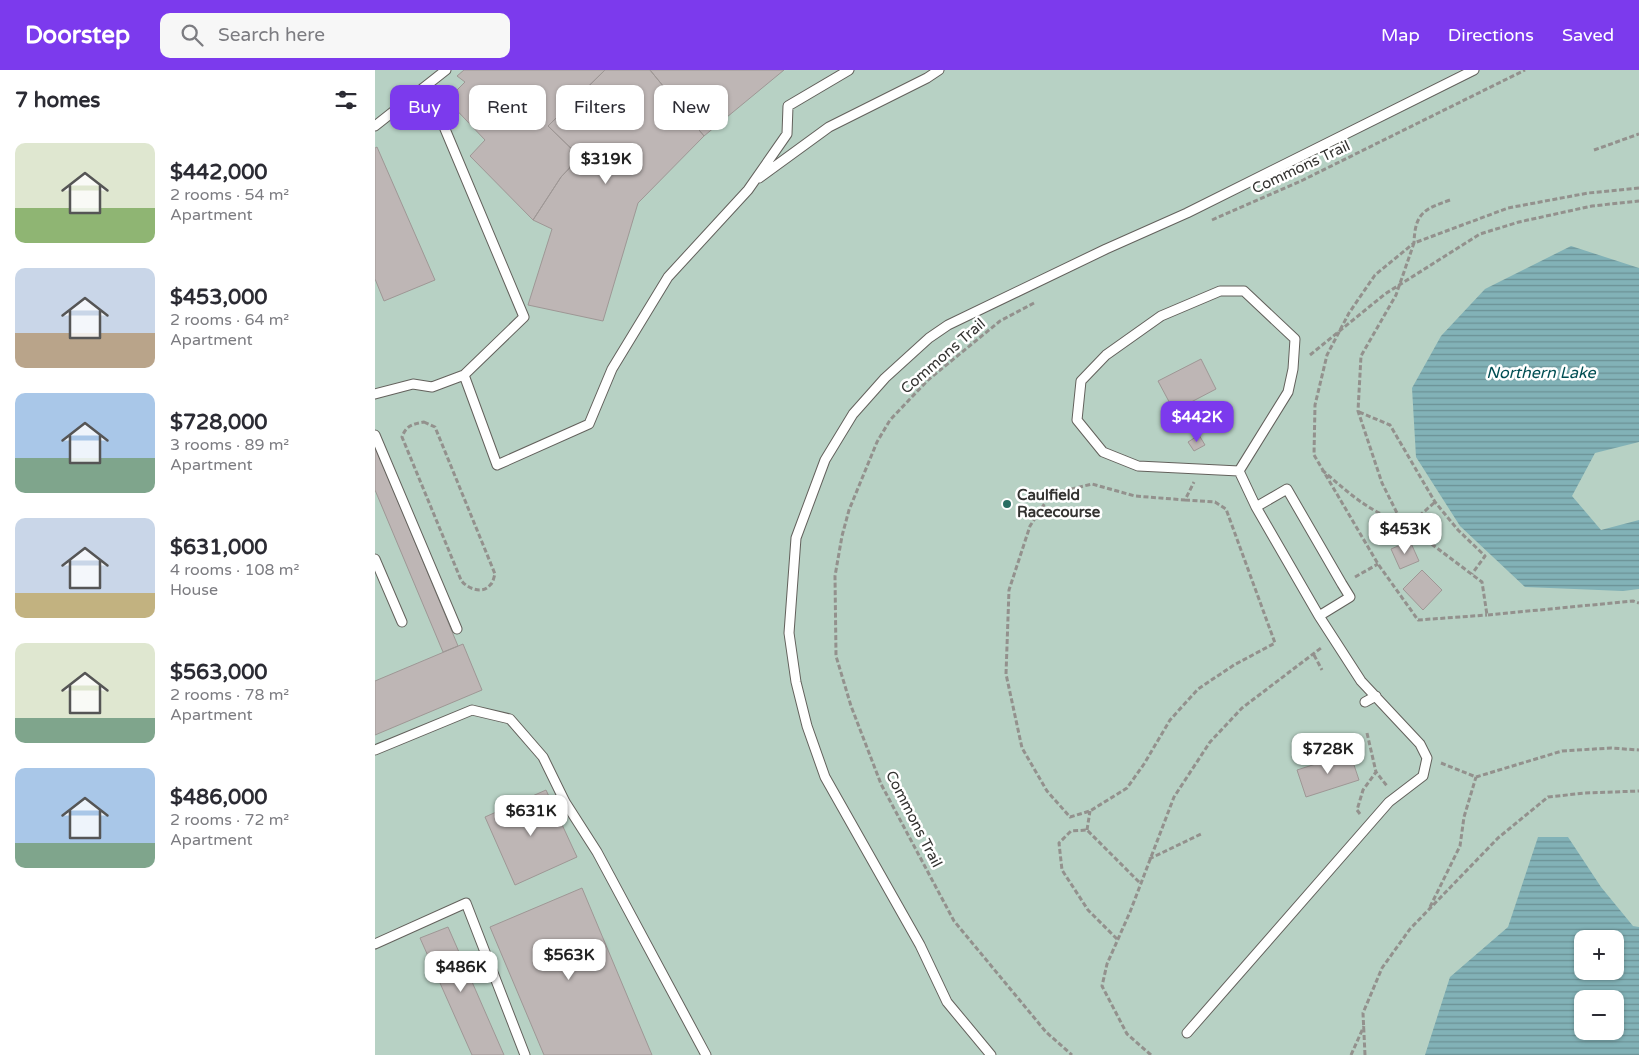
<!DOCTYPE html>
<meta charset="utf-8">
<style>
:root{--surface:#fff;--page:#f7f7f7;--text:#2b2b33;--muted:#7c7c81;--accent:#7c3aed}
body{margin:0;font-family:"Varela Round",sans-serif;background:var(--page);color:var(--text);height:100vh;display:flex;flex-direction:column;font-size:19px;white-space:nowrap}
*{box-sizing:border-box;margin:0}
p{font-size:16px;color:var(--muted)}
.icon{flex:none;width:28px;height:28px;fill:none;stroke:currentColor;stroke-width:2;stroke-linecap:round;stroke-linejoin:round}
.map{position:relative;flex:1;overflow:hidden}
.side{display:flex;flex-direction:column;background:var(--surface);width:375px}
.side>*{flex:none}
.top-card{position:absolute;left:15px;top:15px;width:475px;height:45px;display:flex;gap:10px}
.controls{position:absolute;left:1199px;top:860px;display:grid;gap:10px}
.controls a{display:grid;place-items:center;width:50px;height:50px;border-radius:10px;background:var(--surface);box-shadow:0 1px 4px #0004;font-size:25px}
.price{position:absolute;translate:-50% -42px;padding:0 11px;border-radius:10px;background:#fff;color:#222;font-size:16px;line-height:32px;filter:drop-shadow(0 1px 2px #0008)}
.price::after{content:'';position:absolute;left:50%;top:30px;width:15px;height:11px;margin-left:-8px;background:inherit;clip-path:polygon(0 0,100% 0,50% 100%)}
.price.current{background:var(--accent);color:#fff}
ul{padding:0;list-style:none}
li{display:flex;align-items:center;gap:15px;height:125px;padding:0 15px}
li span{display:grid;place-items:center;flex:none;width:140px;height:100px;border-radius:10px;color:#555}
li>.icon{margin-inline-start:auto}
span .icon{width:60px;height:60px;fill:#fffc;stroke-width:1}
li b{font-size:21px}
h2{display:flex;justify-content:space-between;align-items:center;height:60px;padding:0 15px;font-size:21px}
.pill{padding:0 18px;border-radius:10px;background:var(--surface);box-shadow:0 1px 4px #0004;font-size:18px;line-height:45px}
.pill.current{background:var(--accent);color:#fff}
header{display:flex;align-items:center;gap:30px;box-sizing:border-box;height:70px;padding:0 25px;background:var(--accent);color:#fff}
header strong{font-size:24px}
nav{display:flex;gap:28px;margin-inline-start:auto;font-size:18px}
.search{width:350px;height:45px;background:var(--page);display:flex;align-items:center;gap:12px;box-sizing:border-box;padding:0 18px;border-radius:10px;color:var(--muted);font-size:19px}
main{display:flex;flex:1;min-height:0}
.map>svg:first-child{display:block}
.pitch{fill:#b7d1c4;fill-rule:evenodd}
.water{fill:url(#water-rules);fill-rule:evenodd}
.building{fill:#beb6b5;stroke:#9e9795}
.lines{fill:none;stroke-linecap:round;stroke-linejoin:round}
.service-casing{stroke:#63615c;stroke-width:11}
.path{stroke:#93918d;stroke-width:3;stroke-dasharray:5 2.5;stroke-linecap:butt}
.service{stroke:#fff;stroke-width:9}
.poi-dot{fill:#286e62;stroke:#fff;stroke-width:2}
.labels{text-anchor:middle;stroke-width:5;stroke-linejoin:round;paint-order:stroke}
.street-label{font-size:15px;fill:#333230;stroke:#fff}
.poi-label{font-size:15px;font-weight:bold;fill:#333230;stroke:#fff;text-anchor:start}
.water-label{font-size:16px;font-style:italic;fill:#014e53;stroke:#fff}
</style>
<header>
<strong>Doorstep</strong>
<div class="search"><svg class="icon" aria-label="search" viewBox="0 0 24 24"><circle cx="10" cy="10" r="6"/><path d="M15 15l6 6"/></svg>Search here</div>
<nav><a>Map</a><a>Directions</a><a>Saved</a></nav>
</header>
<main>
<section class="side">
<h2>7 homes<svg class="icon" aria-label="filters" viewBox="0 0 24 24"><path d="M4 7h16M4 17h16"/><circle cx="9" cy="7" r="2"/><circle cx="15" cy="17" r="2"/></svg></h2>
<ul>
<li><span style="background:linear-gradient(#dfe7d0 65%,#8fb573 0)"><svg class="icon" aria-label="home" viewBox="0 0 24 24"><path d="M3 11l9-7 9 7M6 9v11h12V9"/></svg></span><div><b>$442,000</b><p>2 rooms · 54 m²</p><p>Apartment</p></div></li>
<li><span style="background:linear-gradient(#c9d6e8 65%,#b9a48a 0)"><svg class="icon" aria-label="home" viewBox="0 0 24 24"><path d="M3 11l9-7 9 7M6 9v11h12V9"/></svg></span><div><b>$453,000</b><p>2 rooms · 64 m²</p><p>Apartment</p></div></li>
<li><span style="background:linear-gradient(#a9c7e8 65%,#7fa58c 0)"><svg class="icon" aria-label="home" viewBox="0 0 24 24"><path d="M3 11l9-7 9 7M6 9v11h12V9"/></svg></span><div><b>$728,000</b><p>3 rooms · 89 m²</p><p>Apartment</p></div></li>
<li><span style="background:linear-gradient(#c9d6e8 75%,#c2b280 0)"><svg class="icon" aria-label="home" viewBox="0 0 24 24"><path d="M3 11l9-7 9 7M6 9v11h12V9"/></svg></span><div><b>$631,000</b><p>4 rooms · 108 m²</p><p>House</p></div></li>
<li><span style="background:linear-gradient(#dfe7d0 75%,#7fa58c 0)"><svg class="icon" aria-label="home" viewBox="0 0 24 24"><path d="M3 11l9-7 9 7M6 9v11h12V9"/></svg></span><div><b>$563,000</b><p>2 rooms · 78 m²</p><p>Apartment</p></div></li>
<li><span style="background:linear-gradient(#a9c7e8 75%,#7fa58c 0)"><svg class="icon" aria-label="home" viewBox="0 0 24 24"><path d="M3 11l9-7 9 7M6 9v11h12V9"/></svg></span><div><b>$486,000</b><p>2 rooms · 72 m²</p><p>Apartment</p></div></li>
</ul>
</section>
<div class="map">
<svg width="1264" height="985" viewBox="0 0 1264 985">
<defs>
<pattern id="water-rules" width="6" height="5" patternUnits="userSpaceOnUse" patternTransform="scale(1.25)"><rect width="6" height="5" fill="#82b2b7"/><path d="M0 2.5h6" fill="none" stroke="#6b9195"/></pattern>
</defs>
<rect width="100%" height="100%" fill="#ece9e3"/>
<path class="pitch" d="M0 0H1264V985H0ZM1208 869H1240V901H1208ZM1208 929H1240V961H1208Z"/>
<path class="water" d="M1196 176 1264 198V372L1220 383 1197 426 1226 460 1264 450V519L1248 521 1150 517 1085 456 1041 387 1037 318 1066 266 1110 219Z
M1163 767H1193L1226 817 1258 856 1264 857V985H1050L1075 907 1133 857ZM1208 869H1240V901H1208ZM1208 929H1240V961H1208Z"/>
<path class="building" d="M89 0H230L173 56 205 87 186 107 158 150 95 86 110 70 72 30 90 12 82 6Z
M230 0H275L329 66 263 133 228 251 153 235 177 159 158 150 186 107 205 87 173 56Z
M275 0H409L329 66Z
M2 77 60 210 9 231 0 209V78Z
M826 289 841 319 799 341 783 311Z
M824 365 830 375 819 381 813 372Z
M0 376 83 576 68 582 0 420Z
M1035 471 1044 491 1025 499 1016 479Z
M1047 500 1067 520 1048 540 1028 519Z
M88 574 107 620 0 665V611Z
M975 683 984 710 931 727 922 700Z
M171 720 202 787 140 815 110 747Z
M207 818 277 985H169L115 857Z
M73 857 129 985H97L45 868Z"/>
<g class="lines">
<defs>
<path id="service" d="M0 56 71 0
M384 108 454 57 552 8 564 0
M89 305 122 395 214 354 237 299 293 207 373 120 412 64 413 36 474 0
M0 324 38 314 57 317 89 305 149 247 62 40 48 18
M0 365 82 559
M881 437 912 419 967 514 975 527 944 546
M0 489 27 552
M990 632 1001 626
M0 680 97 640 135 649 168 687 190 732 222 782 331 985
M0 874 91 833 150 985
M812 963 1014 732 1048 706 1052 688 1045 674 986 611 944 546 881 437 864 401 763 396 728 382 702 350 706 311 731 285 786 246 845 221H869L920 269 918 299 913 322 864 401
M616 985 572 932 545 875 450 707 432 656 421 612 414 563 421 468 450 390 478 344 510 308 554 268 573 255 731 179 812 143 1099 0"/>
</defs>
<use href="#service" class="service-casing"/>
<path class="path" d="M1219 80 1264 64
M1264 118 1213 123 1133 138 1039 173 1021 225 986 286 983 341 1007 413 1026 451 1107 512 1112 545 1258 531 1264 533
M1075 130C1049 139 1040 143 1039 173L1000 205 974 243 952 285 940 335 939 385 1003 494 1043 550 1112 545
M837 150 928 110 1150 0
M659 233 625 251 553 310 515 350 502 372 474 440 467 466 460 506 461 586 476 636 506 714 579 851 671 962 697 985
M935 285 1010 224 1105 164 1144 152 1217 136 1264 131
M984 342 1015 355 1060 432 1083 460 1110 486 1097 504
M49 352 60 357 120 504C119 507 118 513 115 515 108 525 91 518 86 510L27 367C31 356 37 354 49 352Z
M947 400C972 421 994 443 1026 451
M810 430 840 432 851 439 900 573 859 595 823 619 795 650 769 694 752 718 715 741 695 747 672 721 647 678 631 604 634 520 655 456 676 424 717 414 760 426 810 430 819 412
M1033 456 1060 432
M980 507 1003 494
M939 585 947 600
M992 663 1001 702
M1066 693 1101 707 1187 681 1236 678 1264 680
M985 744 982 740 988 720 1001 702 1012 716
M712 760 715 741
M774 789 826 764
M1055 837 1085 776 1089 747 1101 707
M742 869 713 840 687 800 684 773 696 761 712 760 765 813
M776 985 752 964 727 916 732 894 755 842 799 727 835 672 867 638 946 578
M976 985 989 956
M990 985 988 943 1007 898 1035 859 1123 768 1173 727 1210 723 1264 721"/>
<use href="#service" class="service"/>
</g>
<circle class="poi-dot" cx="632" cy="434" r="5"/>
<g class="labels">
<g class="street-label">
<text transform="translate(926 97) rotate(-25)" y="5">Commons Trail</text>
<text transform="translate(568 286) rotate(-41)" y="5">Commons Trail</text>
<text transform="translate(539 749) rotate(63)" y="5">Commons Trail</text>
</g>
<g class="poi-label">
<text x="642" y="430">Caulfield<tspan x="642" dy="17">Racecourse</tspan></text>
</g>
<g class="water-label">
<text x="1166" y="308">Northern Lake</text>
</g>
</g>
</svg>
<div class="controls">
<a>+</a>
<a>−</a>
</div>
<b class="price" style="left:231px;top:115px">$319K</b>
<b class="price current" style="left:822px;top:373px">$442K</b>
<b class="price" style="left:1030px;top:485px">$453K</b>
<b class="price" style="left:953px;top:705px">$728K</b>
<b class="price" style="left:156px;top:767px">$631K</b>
<b class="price" style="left:194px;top:911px">$563K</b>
<b class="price" style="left:86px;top:923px">$486K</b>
<div class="top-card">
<a class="pill current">Buy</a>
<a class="pill">Rent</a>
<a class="pill">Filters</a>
<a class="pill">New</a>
</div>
</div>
</main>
